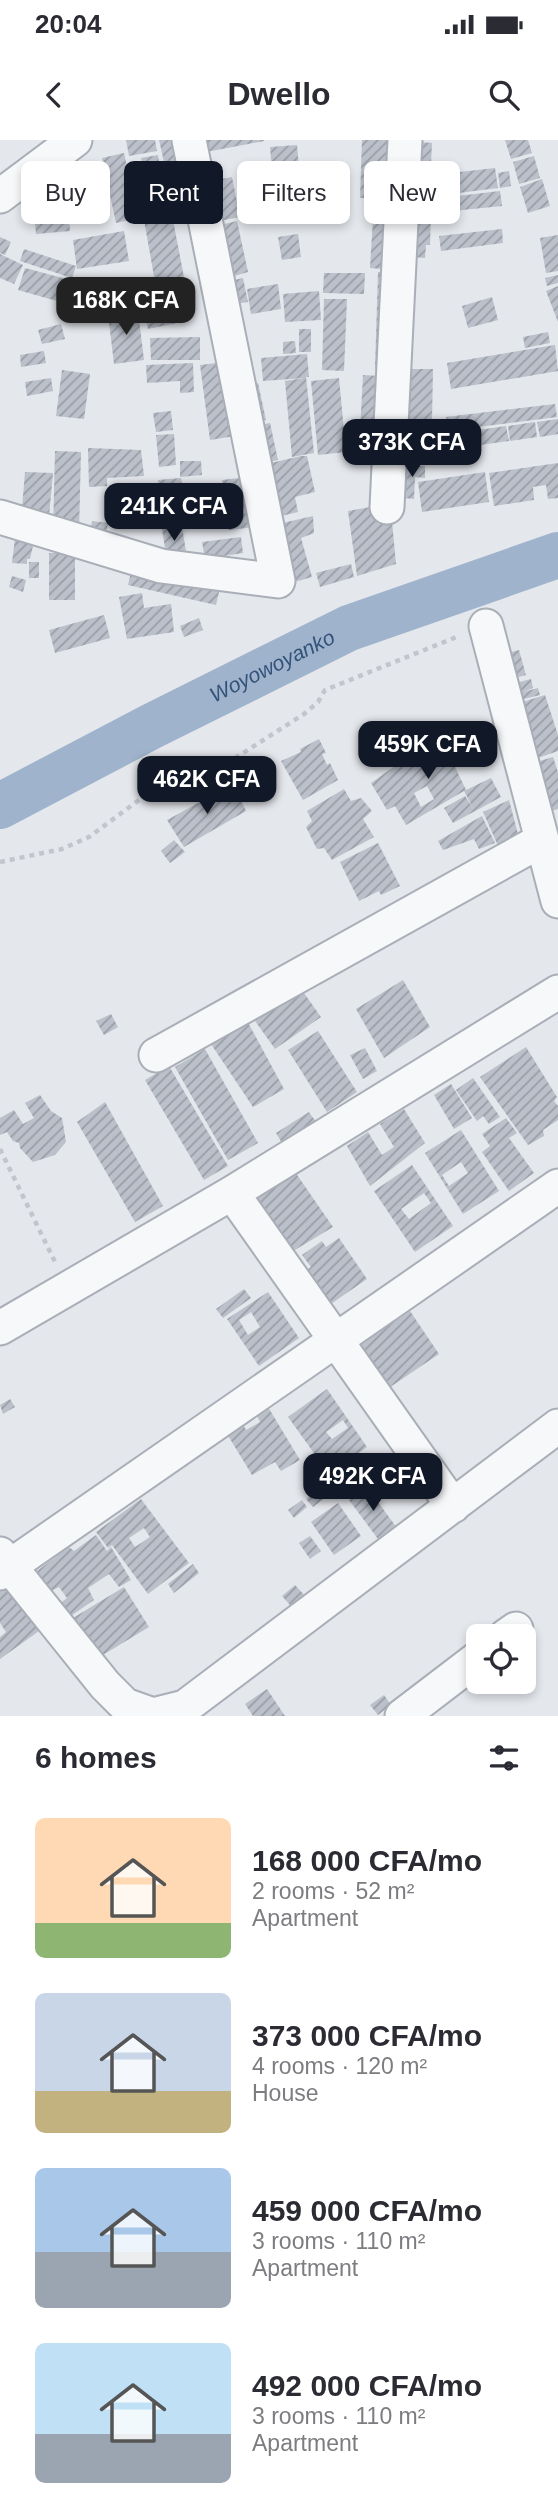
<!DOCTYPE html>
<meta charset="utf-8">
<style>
:root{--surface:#fff;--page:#f2f2f3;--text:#2b2b33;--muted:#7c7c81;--accent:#111827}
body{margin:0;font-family:Helvetica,sans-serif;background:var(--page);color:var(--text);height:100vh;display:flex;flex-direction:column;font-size:26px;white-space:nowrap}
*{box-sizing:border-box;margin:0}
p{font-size:23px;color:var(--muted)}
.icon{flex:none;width:38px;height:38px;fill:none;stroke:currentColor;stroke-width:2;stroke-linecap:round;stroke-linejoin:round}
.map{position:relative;height:1576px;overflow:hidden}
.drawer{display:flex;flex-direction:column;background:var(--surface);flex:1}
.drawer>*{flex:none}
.guide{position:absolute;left:21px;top:21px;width:516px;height:63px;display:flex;gap:14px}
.fabs{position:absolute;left:466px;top:1484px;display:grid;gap:14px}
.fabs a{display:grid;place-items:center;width:70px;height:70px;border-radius:10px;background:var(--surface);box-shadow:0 4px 10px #0003;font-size:35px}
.price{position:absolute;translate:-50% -60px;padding:0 16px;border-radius:14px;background:var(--accent);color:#fff;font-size:23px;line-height:46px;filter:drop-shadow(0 2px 4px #0008)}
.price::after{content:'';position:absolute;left:50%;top:42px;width:21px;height:16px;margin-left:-10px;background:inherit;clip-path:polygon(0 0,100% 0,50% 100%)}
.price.selected{background:#222;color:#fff}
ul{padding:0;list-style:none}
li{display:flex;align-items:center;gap:21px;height:175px;padding:0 35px}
li span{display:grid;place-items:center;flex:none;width:196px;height:140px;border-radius:10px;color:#555}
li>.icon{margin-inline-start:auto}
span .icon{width:84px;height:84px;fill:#fffc;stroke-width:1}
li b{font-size:30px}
h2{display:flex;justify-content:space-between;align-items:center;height:84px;padding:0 35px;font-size:30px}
.tag{padding:0 24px;border-radius:10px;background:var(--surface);box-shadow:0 4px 10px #0003;font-size:24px;line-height:63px}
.tag.selected{background:var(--accent);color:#fff}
.status{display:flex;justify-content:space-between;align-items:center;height:49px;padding:0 35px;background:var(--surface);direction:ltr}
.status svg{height:19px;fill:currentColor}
header{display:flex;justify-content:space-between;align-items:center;height:91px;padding:0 35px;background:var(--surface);font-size:32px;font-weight:700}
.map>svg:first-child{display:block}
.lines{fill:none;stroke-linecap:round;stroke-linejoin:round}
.river{stroke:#9fb4cc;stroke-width:46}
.building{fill:url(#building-hatch);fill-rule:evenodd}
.minor-casing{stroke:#a9aeb7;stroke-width:37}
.path{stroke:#c2c5cb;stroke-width:4.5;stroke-dasharray:5 5;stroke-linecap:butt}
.minor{stroke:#f7f8fa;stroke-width:33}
.labels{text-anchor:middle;stroke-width:7;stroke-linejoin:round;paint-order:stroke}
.water-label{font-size:21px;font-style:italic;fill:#34527a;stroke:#f4f6f9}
</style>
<div class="status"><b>20:04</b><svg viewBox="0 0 49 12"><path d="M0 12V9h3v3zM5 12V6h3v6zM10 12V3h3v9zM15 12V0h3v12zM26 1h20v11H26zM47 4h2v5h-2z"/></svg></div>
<header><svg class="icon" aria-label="back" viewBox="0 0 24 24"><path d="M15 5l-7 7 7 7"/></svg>Dwello<svg class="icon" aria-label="search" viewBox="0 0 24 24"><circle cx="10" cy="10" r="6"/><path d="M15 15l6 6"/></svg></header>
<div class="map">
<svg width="558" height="1576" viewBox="0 0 558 1576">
<defs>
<pattern id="building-hatch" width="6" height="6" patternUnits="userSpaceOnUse" patternTransform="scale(1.75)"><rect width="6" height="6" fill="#bbc0ca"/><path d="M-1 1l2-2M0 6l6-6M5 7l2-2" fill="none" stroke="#989da6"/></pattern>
</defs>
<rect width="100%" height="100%" fill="#e4e7ec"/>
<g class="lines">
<path class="river" id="s1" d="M0 666 152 586 349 488 558 415"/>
</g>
<path class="building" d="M126 0H155L157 11 129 16Z
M159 0H185L198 60 174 66Z
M199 0H264V1L201 13Z
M362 0H399L397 59 360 58Z
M505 0H528L532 13 511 19Z
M420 2 432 3 431 24H419Z
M297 5 303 71 276 74 270 7Z
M124 13 138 78 116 83 102 18Z
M158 15 162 41 146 44 141 18Z
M534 16 540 38 519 44 513 22Z
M418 25H431L430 59 417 58Z
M495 28 498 48 435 56 433 35Z
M509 31 511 46 500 48 498 33Z
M232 37 240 77 219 81 210 41Z
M542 39 550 66 528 73 520 47Z
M166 51 169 70 139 74 137 55Z
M500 51 502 66 433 73 432 59Z
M67 52 70 91 36 94 34 72 42 71 41 54Z
M417 60 432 61 431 75 416 73Z
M374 61 398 62 394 130 370 128Z
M172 75 184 137 155 142 144 80Z
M415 75 431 76 430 105H426L425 118 413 117Z
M237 81 248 132 231 137 220 85Z
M502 89 503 103 441 111 439 96Z
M124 91 129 121 77 129 73 100Z
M298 94 301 117 282 120 278 97Z
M558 95V131L546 133 540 98Z
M0 97 11 102 5 115 0 113Z
M24 109 76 126 72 138 20 121Z
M0 114 23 125 14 144 0 138Z
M25 128 70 140 64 163 18 150Z
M378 132H397L394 228H375Z
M324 133H365L364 154 323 153Z
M558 135V143L547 146 545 138Z
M243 138 248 162 234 164 230 141Z
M278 144 281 169 251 174 247 149Z
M558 146V182L546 151Z
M319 151 321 180 285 182 283 154Z
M171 154 177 183 148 189 142 160Z
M492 157 498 180 468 188 462 166Z
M324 159H347L344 231 322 230Z
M138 171 144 220 114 224 108 174Z
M61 184 65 199 42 204 38 190Z
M299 189H311V212H299Z
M548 192 550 203 525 208 523 197Z
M200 197V220H151L150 198Z
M295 201 296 213 283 214V202Z
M555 205 558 231 451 249 447 223Z
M44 211 46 223 21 227 20 215Z
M307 214 309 237H306L314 313 292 317 285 241 304 238 263 241 261 218Z
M225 222 235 296 210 300 200 225Z
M193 223 194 252 180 253V241L147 243 146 225Z
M409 229H433L432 281 408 280Z
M62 230 90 234 84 279 56 276Z
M363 235 380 236 376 310 359 309Z
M51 238 53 251 27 256 25 242Z
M339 238 346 312 318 315 311 241Z
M258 243 266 280 251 284 243 246Z
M555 264 557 277 478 287 477 284V287L448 290 446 277Z
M171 271 173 290 156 292 153 273Z
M558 279V294L540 297 537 282Z
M535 282 537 297 510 301 508 286Z
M270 283 278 320 263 323 255 286Z
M506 286 509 301 480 305 478 290Z
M477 291 478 306 453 307V293Z
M174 294 176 325 159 327 156 295Z
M449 294 451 308 425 311 424 297Z
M406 299H422V323H406Z
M88 308 141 310 144 336 107 338V346L89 347Z
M55 311 81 312 79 392 53 391Z
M301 316H307L315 352 295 357 298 372 273 378 262 325Z
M180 321H201L202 335 180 337Z
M558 323V358L548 359 546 345 533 347 534 360 494 366 489 333Z
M405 325 425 326V338L415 337 414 359 404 358Z
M25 332 53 333 48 387 21 381Z
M485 332 489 362 422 372 418 342Z
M249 337 255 387 229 390 222 340Z
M181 338 189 384 164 387 158 340Z
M376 366 378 384 392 381 396 424 357 436 348 371Z
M313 376 314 393 301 398 312 437 291 443 274 385Z
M92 381 108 383 105 403 89 400Z
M182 387 187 417 167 420 162 389Z
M241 397 243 413 205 419 202 402Z
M15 398 34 401 30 419H27V424L12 423Z
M49 413H75V460H49Z
M29 422H39V438H29Z
M351 424 354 437 320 447 316 433Z
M132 428 220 448 216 465 128 445Z
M12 436 26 440 23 452 9 447Z
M142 453 144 468 171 464 174 492 127 499 119 457Z
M104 475 110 498 55 513 49 490Z
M199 478 203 490 184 497 180 486Z
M519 510 526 535 511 539 504 514Z
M531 539 533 548 523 552 538 548 540 555 516 561 512 544Z
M545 555 558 595V611L532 620 513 565Z
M400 590 413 608 438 591 466 650 491 638 501 657 453 683 444 668 465 656 473 668 464 651 406 685 395 666 387 670 371 643 395 626 383 599ZM427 646 434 659 421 667 414 653Z
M319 599 326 613 322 614 327 625 330 623 338 640 303 660 281 621 301 612 300 609Z
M553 617 558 632V669L548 672 533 623Z
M233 644 246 671 184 707 167 680Z
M344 649 351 661 361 658 372 671 363 679 374 697 332 720 324 708 317 709 306 687 312 681 307 671Z
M509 660 519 698 499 708 483 672Z
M482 676 495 703 479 709 474 699 443 710 438 701Z
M174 700 185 712 170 723 161 711Z
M378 703 400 746 381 755 379 751 359 761 340 722Z
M403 840 430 887 384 918 356 869Z
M299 846 321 877 275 909 253 878Z
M111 874 118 887 104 895 96 881Z
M245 877 284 949 253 967 209 901Z
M318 891 357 952 327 972 288 910Z
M526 907 557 957 554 961 558 966V980L543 990 544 996 528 1005 480 937Z
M365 908 377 931 363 939 350 915Z
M205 909 258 1003 228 1020 175 927Z
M169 926 228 1026 204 1040 145 940Z
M473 938 500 977 489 984 483 976 477 981 456 950Z
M451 944 472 978 454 989 434 955Z
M40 955 51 971 62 978 66 1002 55 1015 33 1022 20 1008 19 1003 13 1001 7 992 0 995V978L14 970 23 984 34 978 25 963Z
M105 962 163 1066 135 1082 77 982Z
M404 969 425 1003 370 1046 347 1006 368 992 382 1015 394 1007 380 984Z
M309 972 316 982 282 1003 276 993Z
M506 978 517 993 509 998 534 1033 509 1051 482 1012 490 1006 482 994Z
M461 990 499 1051 463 1074 425 1013ZM461 1022 468 1033 449 1046 442 1035Z
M412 1025 453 1086 415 1112 374 1051ZM424 1053 431 1063 409 1079 401 1069Z
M293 1029 333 1087 280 1119 243 1057Z
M339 1098 367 1139 328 1166 305 1131 311 1127 302 1115 322 1101 326 1107Z
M244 1149 251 1158 223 1178 216 1169Z
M268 1152 299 1198 259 1226 227 1179ZM251 1172 260 1187 248 1195 239 1180Z
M410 1171 439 1214 380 1254 358 1206Z
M327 1249 367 1307 329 1334 288 1277ZM343 1280 348 1288 332 1299 326 1292Z
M10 1259 15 1267 3 1274 0 1265Z
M268 1267 300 1320 281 1331 275 1322 252 1335 227 1294 243 1284 246 1290 260 1282 256 1274Z
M366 1318 376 1331 350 1352 340 1338Z
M324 1344 331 1353 313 1367 306 1359Z
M367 1347 397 1388 378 1399 349 1360Z
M141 1359 189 1423 148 1454 112 1405 108 1408 96 1392ZM144 1388 150 1397 135 1407 129 1398Z
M302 1360 307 1367 294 1378 288 1370Z
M338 1363 361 1396 334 1415 311 1382Z
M96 1395 107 1411 111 1407 131 1440 119 1447 109 1434 88 1448 94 1460 65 1480 57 1466 67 1458 59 1447 49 1452 37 1431 69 1407 74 1411Z
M310 1396 321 1411 310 1419 299 1403Z
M193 1424 199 1433 174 1453 168 1444Z
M5 1444 39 1491 0 1519V1497L6 1492 0 1483V1448Z
M295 1445 309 1460 296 1472 282 1456Z
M124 1447 149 1487 98 1518 68 1481Z
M267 1549 285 1576H253L245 1564Z
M384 1555 391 1565 378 1575 370 1565Z"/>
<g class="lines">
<defs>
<path id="minor" d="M0 56 75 0
M387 367 405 0
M0 377 161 426 278 441 189 0
M486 486 558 761
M156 915 542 700
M232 1053 453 1366
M0 1188 232 1053 558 852
M0 1414 105 1545 125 1565 153 1575 185 1567 558 1286
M0 1433 558 1046
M506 1496 516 1489
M402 1576 478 1518"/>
</defs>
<use href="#minor" class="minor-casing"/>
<path class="path" d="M0 722 62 709 89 697 139 660 226 624 304 574 318 562 325 550 459 496
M0 1009 56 1124"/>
<use href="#minor" class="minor"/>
</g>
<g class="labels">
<g class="water-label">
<text dy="7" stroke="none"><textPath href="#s1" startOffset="306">Woyowoyanko</textPath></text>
</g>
</g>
</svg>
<div class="fabs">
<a><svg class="icon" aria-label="locate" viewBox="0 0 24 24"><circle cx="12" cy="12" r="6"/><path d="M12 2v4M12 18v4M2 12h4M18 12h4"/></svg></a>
</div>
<b class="price selected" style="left:126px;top:197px">168K CFA</b>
<b class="price" style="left:412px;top:339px">373K CFA</b>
<b class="price" style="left:174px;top:403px">241K CFA</b>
<b class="price" style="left:428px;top:641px">459K CFA</b>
<b class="price" style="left:207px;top:676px">462K CFA</b>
<b class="price" style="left:373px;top:1373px">492K CFA</b>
<div class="guide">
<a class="tag">Buy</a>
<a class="tag selected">Rent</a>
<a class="tag">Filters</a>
<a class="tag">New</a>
</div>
</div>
<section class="drawer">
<h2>6 homes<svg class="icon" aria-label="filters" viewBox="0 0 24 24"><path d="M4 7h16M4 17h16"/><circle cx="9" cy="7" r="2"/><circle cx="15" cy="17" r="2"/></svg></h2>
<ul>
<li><span style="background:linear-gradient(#ffd9b3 75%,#8fb573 0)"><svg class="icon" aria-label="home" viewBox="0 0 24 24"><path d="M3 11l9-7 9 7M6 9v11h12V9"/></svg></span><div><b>168 000 CFA/mo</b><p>2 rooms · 52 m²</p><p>Apartment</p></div></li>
<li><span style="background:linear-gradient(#c9d6e8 70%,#c2b280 0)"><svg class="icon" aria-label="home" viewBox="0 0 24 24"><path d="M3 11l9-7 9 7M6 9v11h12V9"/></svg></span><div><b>373 000 CFA/mo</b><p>4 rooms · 120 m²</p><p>House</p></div></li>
<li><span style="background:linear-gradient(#a9c7e8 60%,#9aa5b1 0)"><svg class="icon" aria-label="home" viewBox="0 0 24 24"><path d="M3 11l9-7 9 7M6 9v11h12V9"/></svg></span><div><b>459 000 CFA/mo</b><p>3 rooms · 110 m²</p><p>Apartment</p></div></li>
<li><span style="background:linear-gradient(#bfe0f5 65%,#9aa5b1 0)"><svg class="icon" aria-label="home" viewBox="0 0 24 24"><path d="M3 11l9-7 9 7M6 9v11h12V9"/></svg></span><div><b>492 000 CFA/mo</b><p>3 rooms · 110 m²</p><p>Apartment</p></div></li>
</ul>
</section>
